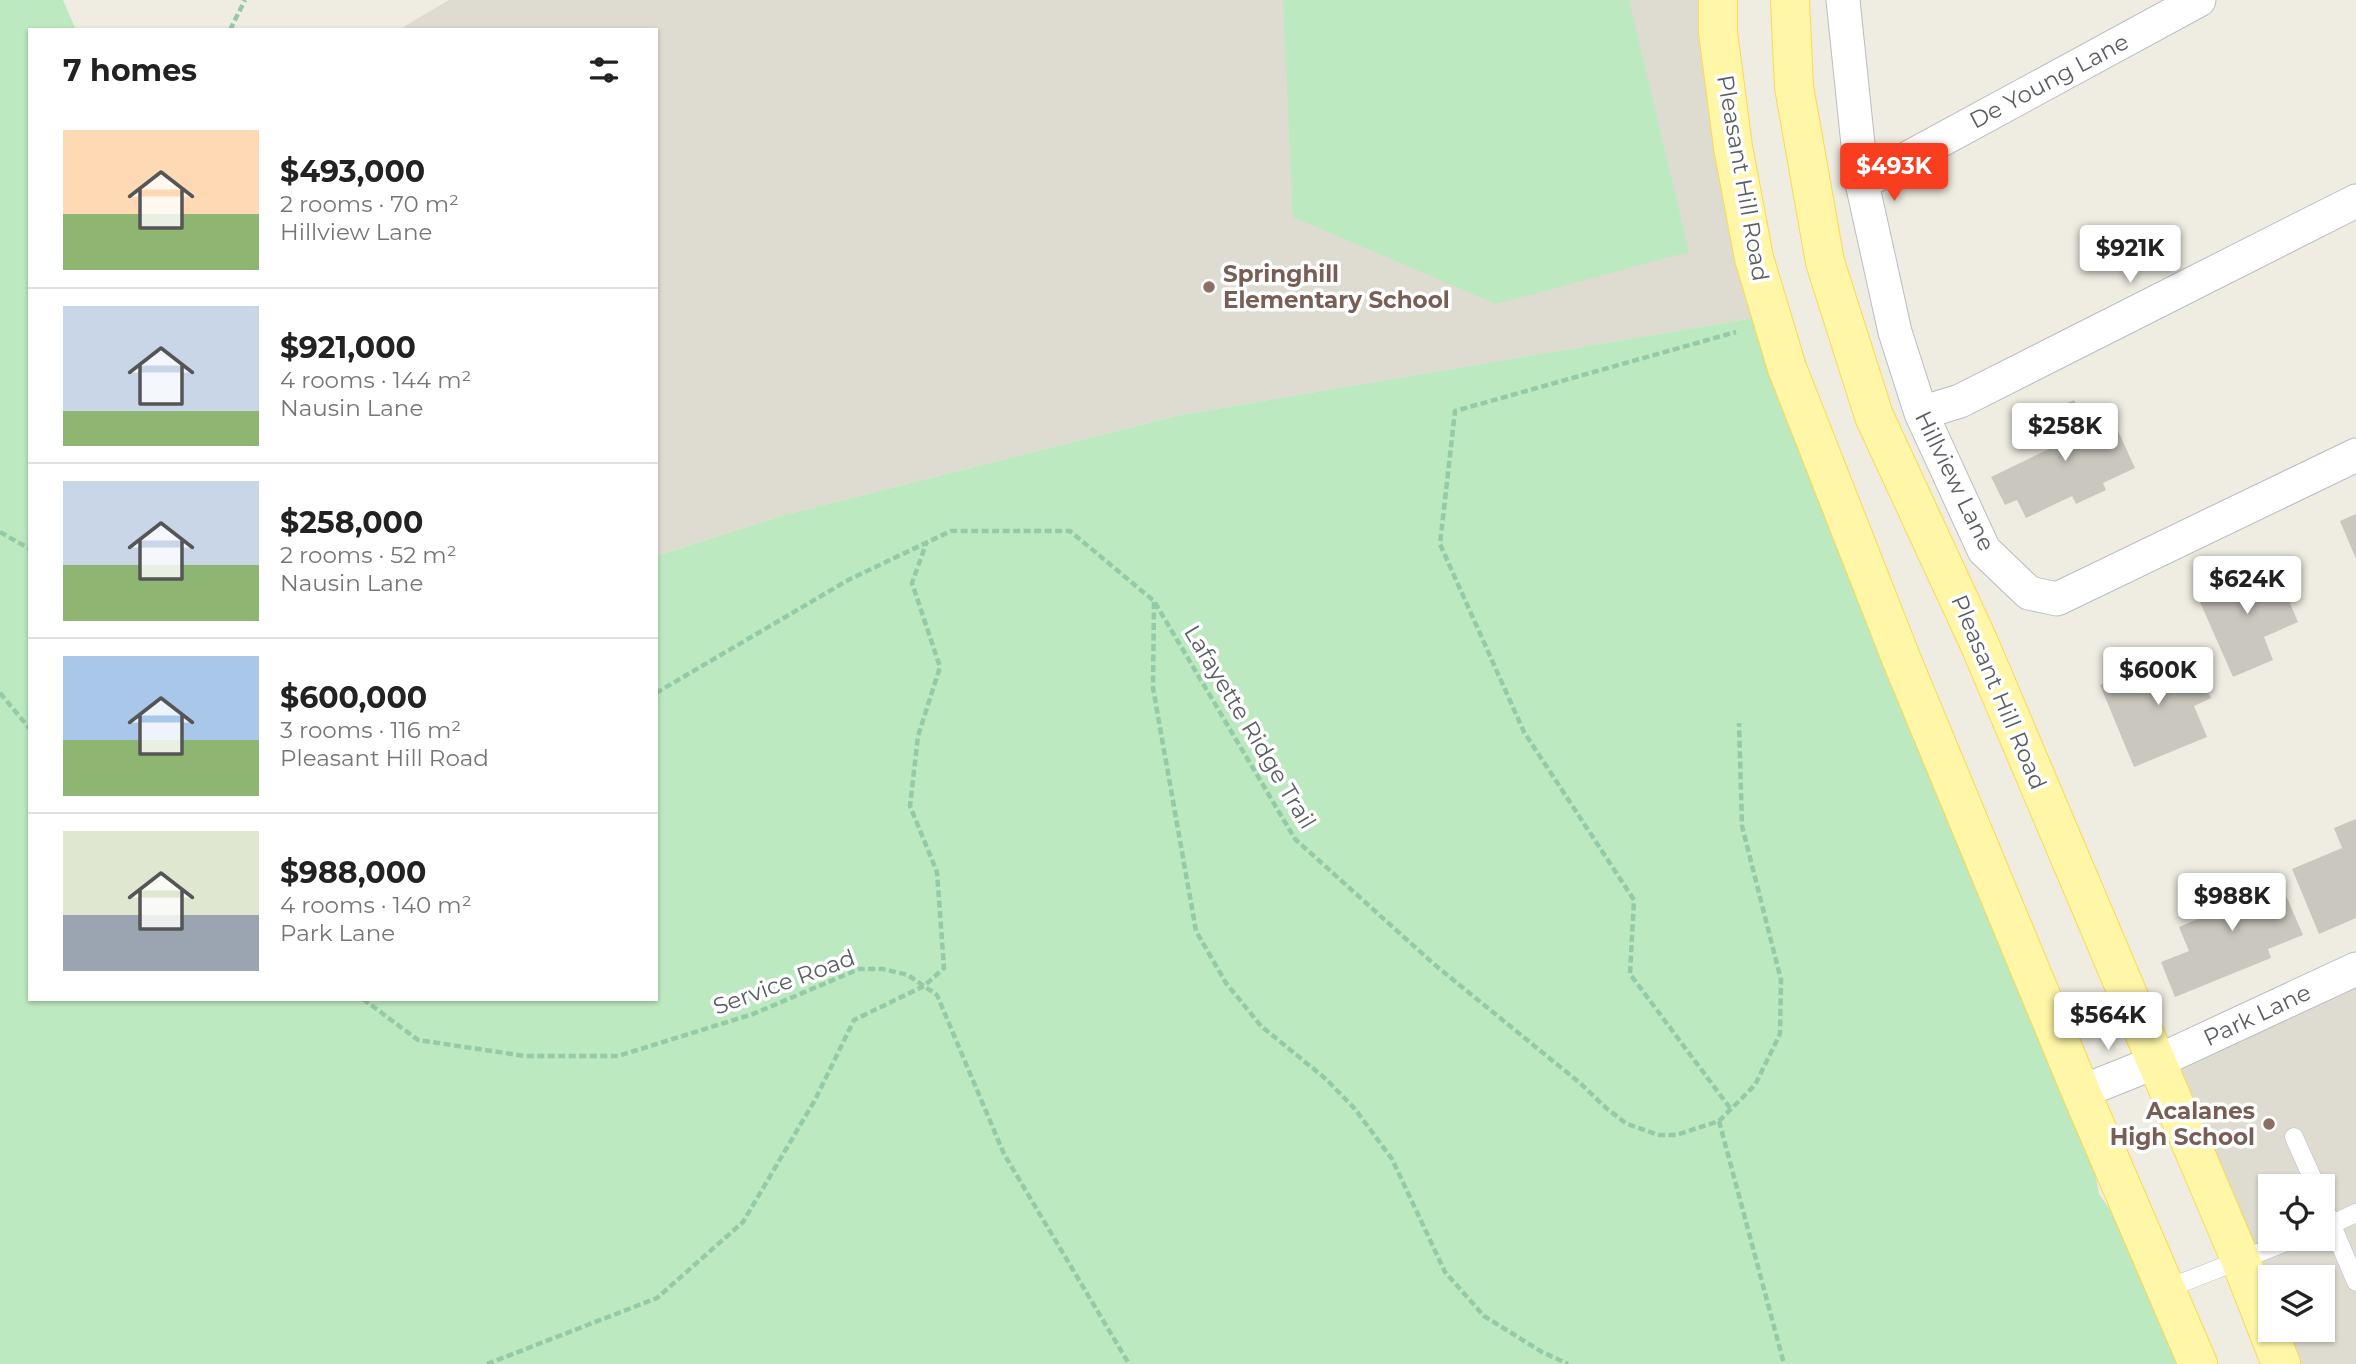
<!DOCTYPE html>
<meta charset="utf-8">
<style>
:root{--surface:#fff;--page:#f6f6f6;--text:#222;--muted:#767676;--line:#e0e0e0;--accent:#f83e1e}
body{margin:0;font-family:Montserrat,sans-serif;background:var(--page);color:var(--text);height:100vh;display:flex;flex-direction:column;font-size:26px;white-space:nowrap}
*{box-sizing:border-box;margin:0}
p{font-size:23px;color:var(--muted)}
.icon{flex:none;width:38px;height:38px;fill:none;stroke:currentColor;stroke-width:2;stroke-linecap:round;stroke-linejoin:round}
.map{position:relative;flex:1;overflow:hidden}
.drawer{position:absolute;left:28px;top:28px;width:630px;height:973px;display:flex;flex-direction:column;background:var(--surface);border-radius:0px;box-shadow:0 2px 5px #0004}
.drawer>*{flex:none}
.tools{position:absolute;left:2258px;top:1174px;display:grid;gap:14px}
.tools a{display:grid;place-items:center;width:77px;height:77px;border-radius:0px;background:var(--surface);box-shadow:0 2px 5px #0004;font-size:35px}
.price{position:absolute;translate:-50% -60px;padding:0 16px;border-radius:7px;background:#fff;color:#222;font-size:23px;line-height:46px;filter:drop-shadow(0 2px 4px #0008)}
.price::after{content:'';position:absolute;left:50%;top:42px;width:21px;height:16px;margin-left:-10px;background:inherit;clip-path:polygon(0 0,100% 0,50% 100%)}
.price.on{background:var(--accent);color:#fff}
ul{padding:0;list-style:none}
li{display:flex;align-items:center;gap:21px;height:175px;padding:0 35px}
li+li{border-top:2px solid var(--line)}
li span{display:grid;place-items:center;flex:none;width:196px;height:140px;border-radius:0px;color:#555}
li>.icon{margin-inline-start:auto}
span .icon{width:84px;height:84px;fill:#fffc;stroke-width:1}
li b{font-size:30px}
h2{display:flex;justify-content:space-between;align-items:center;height:84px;padding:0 35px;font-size:30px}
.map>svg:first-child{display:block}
.education{fill:#dedcd1;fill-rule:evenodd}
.green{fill:#bce9bf}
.building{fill:#cac7bf}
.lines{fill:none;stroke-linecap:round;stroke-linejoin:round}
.service-casing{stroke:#babcc2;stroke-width:19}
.minor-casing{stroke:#babcc2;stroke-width:35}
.primary-casing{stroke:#fed84c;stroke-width:40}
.path{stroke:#94caa7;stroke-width:4.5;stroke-dasharray:7 3.5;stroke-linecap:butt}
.service{stroke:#fff;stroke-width:18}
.minor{stroke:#fff;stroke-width:33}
.primary{stroke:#fff7a7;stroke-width:38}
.education-dot{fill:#8d6e63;stroke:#fff;stroke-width:2.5}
.labels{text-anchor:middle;stroke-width:7;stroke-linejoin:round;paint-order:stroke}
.street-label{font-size:23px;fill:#5a5e64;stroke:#fff}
.education-label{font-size:23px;font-weight:bold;fill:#785e54;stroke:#fff;text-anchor:start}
</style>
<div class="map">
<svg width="2356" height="1364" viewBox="0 0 2356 1364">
<rect width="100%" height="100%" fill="#efede2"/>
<path class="education" d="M449 0H1718L1771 315 1180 415 781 516 656 556V30H398Z
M2356 969V1364H2281L2156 1062ZM2270 1186H2322V1239H2270ZM2270 1278H2322V1330H2270Z"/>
<path class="green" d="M0 0H63L76 30H30V999H656V556L781 516 1180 415 1771 315 2081 1092 2099 1194 2166 1289 2183 1364H0Z
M1283 0H1629L1689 252 1496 304 1293 217Z"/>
<path class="building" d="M2074 400 2090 431 2113 420 2135 468 2103 483 2106 490 2076 504 2072 496 2026 518 2017 500 2005 505 1991 477 2049 449 2034 418Z
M2356 514V559L2340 521Z
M2272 561 2298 622 2264 637 2273 660 2233 677 2196 593Z
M2191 648 2211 698 2194 706 2207 737 2134 767 2100 685Z
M2356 819V918L2319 934 2292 869 2342 848 2334 828Z
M2246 875 2252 888 2278 877 2303 935 2268 949 2271 958 2175 997 2161 962 2189 951 2179 927 2205 916 2196 895Z"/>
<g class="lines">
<defs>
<path id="service" d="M2294 1137 2316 1186
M2322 1202 2356 1282
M2322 1229 2356 1213
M2166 1289 2294 1239"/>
<path id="minor" d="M1843 0 1862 183 1895 332 1921 413 1984 550 2029 593 2057 599 2356 455
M1862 183 2199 0
M1921 413 1960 401 2356 201
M2081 1092 2156 1062 2356 969"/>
<path id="primary" d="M1718 0V32L1733 147 1754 258 1787 368 1903 663 2081 1092 2198 1364
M1790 0 1794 87 1825 262 1874 416 1979 643 2240 1259 2281 1364"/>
</defs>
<use href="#service" class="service-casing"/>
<use href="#minor" class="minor-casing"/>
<use href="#primary" class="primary-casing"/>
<path class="path" d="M230 30 245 0
M0 532 30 549
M1154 602 1153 688 1196 931 1226 983 1261 1026 1326 1079 1355 1109 1392 1159 1445 1272 1484 1316 1542 1352 1568 1364
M0 693 30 729
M656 693 850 579 951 531H1070L1154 601 1295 839 1435 965 1580 1083 1606 1108 1627 1124 1659 1135H1676L1719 1121 1755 1085 1780 1034 1781 980 1742 826 1739 723
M363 999 418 1040 525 1056H618L753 1014 859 969H883L908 975 937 995 1004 1154 1129 1364
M1730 1108 1630 974 1634 900 1524 732 1440 544 1455 411 1736 332
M1719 1121 1784 1364
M487 1364 657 1298 743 1222 815 1100 854 1020 924 986 944 968 937 872 910 806 918 736 940 667 912 583 926 544"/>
<use href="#service" class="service"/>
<use href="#minor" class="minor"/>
<use href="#primary" class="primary"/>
</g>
<g class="education-dot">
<circle cx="1209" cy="287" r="7"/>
<circle cx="2269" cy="1124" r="7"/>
</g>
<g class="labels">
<g class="street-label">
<text transform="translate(2049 81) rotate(-28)" y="8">De Young Lane</text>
<text transform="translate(1743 178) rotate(80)" y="8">Pleasant Hill Road</text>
<text transform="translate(1955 481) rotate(64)" y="8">Hillview Lane</text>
<text transform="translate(1999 692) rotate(67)" y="8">Pleasant Hill Road</text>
<text transform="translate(1250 727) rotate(59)" y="8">Lafayette Ridge Trail</text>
<text transform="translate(784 982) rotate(-20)" y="8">Service Road</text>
<text transform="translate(2257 1015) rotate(-25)" y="8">Park Lane</text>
</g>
<g class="education-label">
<text x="1223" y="282">Springhill<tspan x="1223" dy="26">Elementary School</tspan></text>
<text x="2255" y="1119" text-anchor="end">Acalanes<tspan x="2255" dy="26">High School</tspan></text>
</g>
</g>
</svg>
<div class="tools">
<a><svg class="icon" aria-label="locate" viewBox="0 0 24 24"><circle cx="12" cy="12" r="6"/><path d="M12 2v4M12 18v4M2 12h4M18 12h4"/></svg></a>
<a><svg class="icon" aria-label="layers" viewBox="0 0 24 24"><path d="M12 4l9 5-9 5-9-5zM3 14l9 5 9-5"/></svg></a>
</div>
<b class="price on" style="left:1894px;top:203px">$493K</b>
<b class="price" style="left:2130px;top:285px">$921K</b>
<b class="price" style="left:2065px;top:463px">$258K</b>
<b class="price" style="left:2247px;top:616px">$624K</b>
<b class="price" style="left:2158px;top:707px">$600K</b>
<b class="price" style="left:2232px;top:933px">$988K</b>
<b class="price" style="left:2108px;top:1052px">$564K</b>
<section class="drawer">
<h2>7 homes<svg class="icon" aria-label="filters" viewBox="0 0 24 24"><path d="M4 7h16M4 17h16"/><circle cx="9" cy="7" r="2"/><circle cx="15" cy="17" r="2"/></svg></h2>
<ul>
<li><span style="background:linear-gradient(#ffd9b3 60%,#8fb573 0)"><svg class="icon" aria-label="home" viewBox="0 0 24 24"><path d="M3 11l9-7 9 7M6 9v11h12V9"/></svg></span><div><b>$493,000</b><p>2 rooms · 70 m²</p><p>Hillview Lane</p></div></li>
<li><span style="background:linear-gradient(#c9d6e8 75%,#8fb573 0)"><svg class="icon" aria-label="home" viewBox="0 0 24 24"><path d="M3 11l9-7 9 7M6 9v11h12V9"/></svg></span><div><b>$921,000</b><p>4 rooms · 144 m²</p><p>Nausin Lane</p></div></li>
<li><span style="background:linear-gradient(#c9d6e8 60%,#8fb573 0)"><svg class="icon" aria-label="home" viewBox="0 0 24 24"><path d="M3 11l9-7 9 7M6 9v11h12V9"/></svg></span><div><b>$258,000</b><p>2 rooms · 52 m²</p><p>Nausin Lane</p></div></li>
<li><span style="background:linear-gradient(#a9c7e8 60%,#8fb573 0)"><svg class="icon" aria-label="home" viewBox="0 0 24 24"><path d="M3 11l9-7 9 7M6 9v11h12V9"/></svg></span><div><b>$600,000</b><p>3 rooms · 116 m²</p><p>Pleasant Hill Road</p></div></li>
<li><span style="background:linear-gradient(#dfe7d0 60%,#9aa5b1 0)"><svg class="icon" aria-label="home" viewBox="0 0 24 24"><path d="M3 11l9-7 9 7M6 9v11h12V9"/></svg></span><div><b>$988,000</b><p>4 rooms · 140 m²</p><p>Park Lane</p></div></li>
</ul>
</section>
</div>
